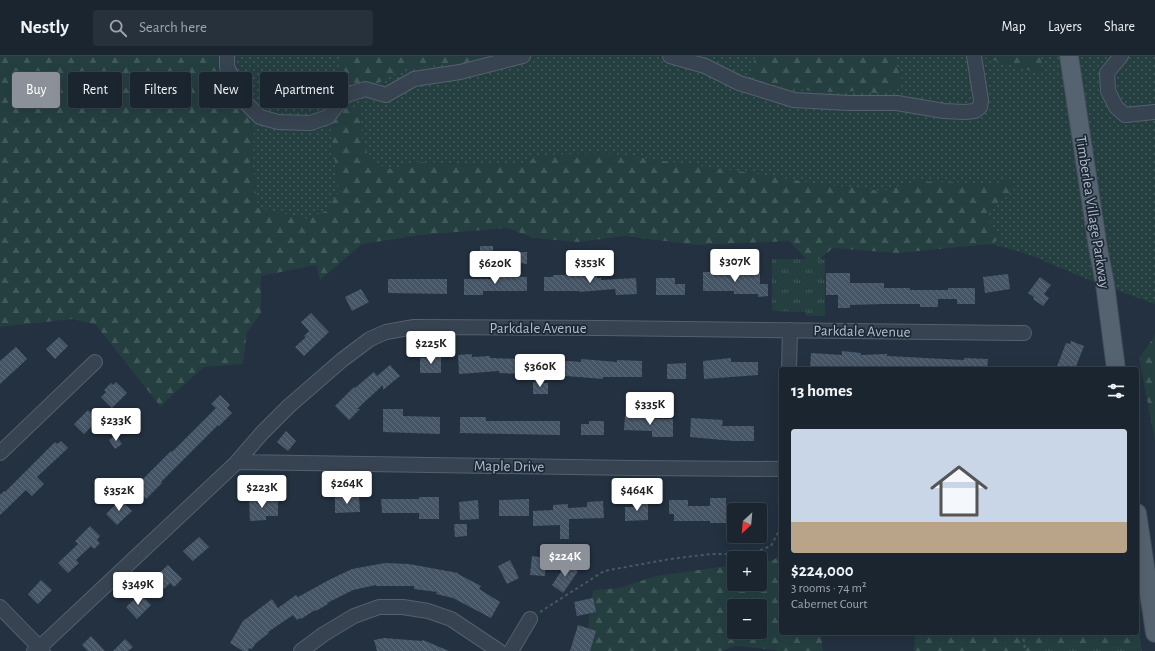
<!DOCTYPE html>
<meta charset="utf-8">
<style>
:root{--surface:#1a2530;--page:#27313c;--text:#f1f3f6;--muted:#9fa5ab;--line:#38424c;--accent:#8c9099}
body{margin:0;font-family:"Alegreya Sans",sans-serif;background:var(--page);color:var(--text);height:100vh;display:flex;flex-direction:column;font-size:15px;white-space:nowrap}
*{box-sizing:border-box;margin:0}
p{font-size:13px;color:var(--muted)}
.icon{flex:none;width:22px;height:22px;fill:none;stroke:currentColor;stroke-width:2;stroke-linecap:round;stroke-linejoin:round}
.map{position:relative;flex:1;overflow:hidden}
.sheet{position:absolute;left:779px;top:311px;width:360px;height:268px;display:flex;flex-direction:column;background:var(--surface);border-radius:4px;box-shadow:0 4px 16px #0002,0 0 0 1px var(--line)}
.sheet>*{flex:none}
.guide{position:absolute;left:12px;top:16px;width:380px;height:36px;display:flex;gap:8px}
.needle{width:26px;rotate:206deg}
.fabs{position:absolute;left:727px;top:447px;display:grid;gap:8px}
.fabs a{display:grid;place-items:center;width:40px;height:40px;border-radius:4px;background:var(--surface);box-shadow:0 4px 16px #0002,0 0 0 1px var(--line);font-size:20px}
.price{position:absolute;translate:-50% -34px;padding:0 9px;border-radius:4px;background:#fff;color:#222;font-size:13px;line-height:26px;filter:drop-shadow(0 1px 2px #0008)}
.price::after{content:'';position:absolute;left:50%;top:24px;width:12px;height:9px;margin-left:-6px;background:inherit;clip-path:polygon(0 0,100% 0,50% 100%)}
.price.selected{background:var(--accent);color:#fff}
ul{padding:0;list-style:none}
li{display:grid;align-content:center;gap:8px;height:212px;padding:0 12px}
li span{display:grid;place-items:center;height:124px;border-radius:4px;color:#555}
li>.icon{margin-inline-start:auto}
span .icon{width:72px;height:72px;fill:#fffc;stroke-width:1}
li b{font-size:17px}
h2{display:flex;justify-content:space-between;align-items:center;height:48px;padding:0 12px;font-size:17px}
.chip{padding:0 14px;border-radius:4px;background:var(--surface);box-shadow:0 4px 16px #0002,0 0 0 1px var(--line);font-size:14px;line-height:36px}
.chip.selected{background:var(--accent);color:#fff}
header{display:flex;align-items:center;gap:24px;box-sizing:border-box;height:56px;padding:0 20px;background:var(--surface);border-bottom:1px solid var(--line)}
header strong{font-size:19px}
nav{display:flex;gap:22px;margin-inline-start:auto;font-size:14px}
.search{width:280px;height:36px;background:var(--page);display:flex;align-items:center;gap:10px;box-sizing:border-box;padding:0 14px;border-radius:4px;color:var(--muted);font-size:15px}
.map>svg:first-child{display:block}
.grass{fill:url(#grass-dots)}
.forest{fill:url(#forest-firs);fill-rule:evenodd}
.park{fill:url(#park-tufts)}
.building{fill:url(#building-back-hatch)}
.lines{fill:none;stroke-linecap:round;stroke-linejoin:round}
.minor-casing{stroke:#55606e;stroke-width:16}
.major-casing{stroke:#414c59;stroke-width:20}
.path{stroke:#435c5e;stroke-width:2;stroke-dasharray:3 3;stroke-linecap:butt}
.minor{stroke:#374350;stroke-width:14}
.major{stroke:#556270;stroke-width:18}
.labels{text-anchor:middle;stroke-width:3.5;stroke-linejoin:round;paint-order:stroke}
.street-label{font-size:15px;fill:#b4bdcb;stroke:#1c2835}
</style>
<header>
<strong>Nestly</strong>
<div class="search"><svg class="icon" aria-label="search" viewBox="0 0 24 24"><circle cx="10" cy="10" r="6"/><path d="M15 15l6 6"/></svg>Search here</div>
<nav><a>Map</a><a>Layers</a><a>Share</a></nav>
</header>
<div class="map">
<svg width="1155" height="595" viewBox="0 0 1155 595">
<defs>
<pattern id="grass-dots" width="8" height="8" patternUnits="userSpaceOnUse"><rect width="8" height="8" fill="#253f41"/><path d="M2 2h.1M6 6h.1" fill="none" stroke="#42595b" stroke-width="1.8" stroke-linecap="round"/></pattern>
<pattern id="forest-firs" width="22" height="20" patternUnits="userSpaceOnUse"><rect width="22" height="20" fill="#253f41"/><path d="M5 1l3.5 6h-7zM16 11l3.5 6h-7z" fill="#42595b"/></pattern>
<pattern id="park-tufts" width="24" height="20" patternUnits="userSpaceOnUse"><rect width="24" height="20" fill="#253f41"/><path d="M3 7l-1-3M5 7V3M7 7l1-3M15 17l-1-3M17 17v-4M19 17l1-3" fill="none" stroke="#42595b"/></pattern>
<pattern id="building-back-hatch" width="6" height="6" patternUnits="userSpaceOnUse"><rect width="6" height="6" fill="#475667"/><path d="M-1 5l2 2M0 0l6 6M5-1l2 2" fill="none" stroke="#5f6c7b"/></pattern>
</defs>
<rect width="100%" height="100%" fill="#233140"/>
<path class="grass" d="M222 0H1155V248L1089 224 1030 199 991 188 999 183 986 158 1013 134 1012 123 991 128 918 125 883 135 542 99 518 109H483L414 106 400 111 387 113 370 104 362 85 361 53 330 68 339 136 326 155 306 163 258 152 253 111 223 12Z"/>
<path class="forest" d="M0 0H222L223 12 254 68 253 111 258 152 305 163 326 155 339 136 330 68 345 51 361 53 362 85 370 104 387 113 400 111 414 106 483 109H518L542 99 605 97 752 117 831 130 883 135 918 125 991 128 1012 123 1013 134 986 158 999 183 991 188 897 197 833 192 812 209 789 185 696 189 625 180 578 186 533 182 508 172 420 179 362 188 320 224 316 209 261 220V257L247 276 243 308 204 311 160 350 96 269 72 263 0 271Z
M339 0H489L466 7 404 12 377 28 339 27Z
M755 0H894L903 26 884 38 858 35 832 36 792 33 751 22Z
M986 0H1041L1042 18 986 2Z
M1155 276V385L1139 302 1154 281Z
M781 499V577H821L823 595H778L776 594 736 590 721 595H585L593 534 619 532 656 520 734 509V528H760V506L773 504ZM734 550H760V576H734Z
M1137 559 1141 589 1034 592 1033 595H914L915 577H1137Z"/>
<path class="park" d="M772 203H825V260H806V256L772 255Z
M1141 589 1142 595H1033V592Z"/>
<path class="building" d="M480 190H493V196H527V208L480 201Z
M703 216H722V218L760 217V228H768V240L758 241V238H734V235H703Z
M826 217H850V227H884V232H910V234H948V232H975V248H957V243H938V251H920V248H884L850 249V252H838V239H826Z
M597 218V222H601V224L636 222 637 238 616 239 615 233 579 236V235H544V221H553V219H566V220Z
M1008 218 1010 233 985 237 983 221Z
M499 220 527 221V235H483V239H464V223H499Z
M1040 221 1051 229 1044 238 1049 242 1043 250 1033 243 1034 241 1028 237Z
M656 222H675V228H685V239H656Z
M388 223H447V238L388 237Z
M361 233 369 246 352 255 345 241Z
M311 257 329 276 304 300 295 291 306 281 304 280 309 275 301 266Z
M59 281 68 290 55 303 46 293Z
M1071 285 1084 290 1075 313H1056L1066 287 1070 288Z
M16 291 27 303 0 328V305Z
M842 295 861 297V299L887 298V300L964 304V302L988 303 987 313H810L811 297 842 299Z
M472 298V301L490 300V302L522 303V318L499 317V315L459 318 458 299Z
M441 301V317H420V302Z
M731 302V306H758V319L704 323 703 305Z
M543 303 581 306V303L617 306V304L642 305V321H603V323L542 318Z
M686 307V323H667V308Z
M390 309 400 320 383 334V329L357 353H360L349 364 335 350 354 331 355 332 374 316 377 320Z
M116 326 127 337 112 352 101 341 106 336 104 334 111 327 113 329Z
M533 326 548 327V338H533Z
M220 339 230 349 227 352 232 357 219 370 218 369 161 426 162 427 146 443 135 431 171 395 172 396 216 352 211 348Z
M383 353H403V360L440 361V378L383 376Z
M88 354 98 364 84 378 74 368Z
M625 359 645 360V363H673V381H652V375L624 374Z
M460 361H486V365H560V379L460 377Z
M691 362 723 364 722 370H754V385H734L690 381Z
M589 365H604V379H581V368H589Z
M286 375 296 385 288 395 277 386Z
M116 379 122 388 115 393 109 384Z
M61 385 68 392 37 421 44 428 32 440 26 434 0 459V439L4 435 5 436 55 386 57 388Z
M335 441H359L360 456 335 457Z
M419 441H439V463H419V457H382L381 443H419Z
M249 442H266V445H278V460H266V464L250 465Z
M710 442H726V467H710V465H674V458H669V444H688V450H710Z
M529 443V460H499V444Z
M120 444 132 455 117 469 106 458Z
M478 444 479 463 460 464 459 446Z
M603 445 604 462 569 463V483H560V469L533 470V455L553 454V449L568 448V452L587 451V446Z
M635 445H648V464L625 465V451H635Z
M454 468H467V480L455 481Z
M90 470 100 480 97 484 100 487 94 493 91 490 76 504 79 507 68 517 58 507 78 488 75 485Z
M199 481 209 491 193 505 183 495Z
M532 500 546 502 545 520 530 519Z
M510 504 519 522 507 528 498 510Z
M385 507 409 508 458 517V518L481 530 479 533 500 546 491 562 453 542 436 538 437 536 414 533V530H376V529L353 534 327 547 328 548 316 555 315 554 301 563 300 562 297 564 293 559 268 576 269 577 256 587 252 593 249 592 248 595H243L230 587 243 565 272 543 278 552 296 539 298 541 329 524 352 513Z
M566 508 578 515 563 537 552 529Z
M168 509 182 523 174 531 170 527 164 533 154 522Z
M41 524 52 534 38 548 28 538Z
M140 538 151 549 137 563 126 551Z
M593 542 596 556 577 560 574 546Z
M578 569 596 575 590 595H570Z
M91 580 105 595H88L82 589Z
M384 582 422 585 423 584 449 595H377L374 584Z
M125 583 133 591 128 595H113Z"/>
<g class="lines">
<defs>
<path id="minor" d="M227 0V11L246 47 260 61 278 66 310 67 328 61 344 40 365 33 386 39 414 23 460 16 523 0
M670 0 705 10 739 27 794 44 849 47H897L944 55 965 56 975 55 980 51 981 44 974 0
M1121 0 1107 17 1108 35 1116 51 1125 59 1155 56
M789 313 790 274
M0 397 95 306
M237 406 634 412 781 413
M0 551 43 595
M34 595 40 591 236 407 262 377 289 350 342 304 370 283 386 276 414 271 600 272 1024 277
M301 595 324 578 354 560 379 551H403L428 555 451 563 499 595
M511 595 530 563"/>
<path id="major" d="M1069 0 1098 192 1105 228 1116 313
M1137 457 1155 577"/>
</defs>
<use href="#minor" class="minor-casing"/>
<use href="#major" class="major-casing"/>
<path class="path" d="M540 556 604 515 670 503 711 498H750L771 490 780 473V424
M1023 577 1025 595"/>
<use href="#minor" class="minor"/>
<use href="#major" class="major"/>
</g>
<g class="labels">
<g class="street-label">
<text transform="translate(1093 156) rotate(81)" y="5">Timberlea Village Parkway</text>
<text x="538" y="277">Parkdale Avenue</text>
<text transform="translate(862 275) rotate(1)" y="5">Parkdale Avenue</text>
<text transform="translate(509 410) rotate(1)" y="5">Maple Drive</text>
</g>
</g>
</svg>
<div class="fabs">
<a><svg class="needle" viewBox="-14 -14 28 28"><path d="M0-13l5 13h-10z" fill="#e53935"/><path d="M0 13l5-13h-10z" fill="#9fa5ab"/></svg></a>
<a>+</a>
<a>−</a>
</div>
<b class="price" style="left:735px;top:227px">$307K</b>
<b class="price" style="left:590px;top:228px">$353K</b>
<b class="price" style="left:495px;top:229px">$620K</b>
<b class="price" style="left:431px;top:309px">$225K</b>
<b class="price" style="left:540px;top:332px">$360K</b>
<b class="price" style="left:650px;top:370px">$335K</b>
<b class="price" style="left:116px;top:386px">$233K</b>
<b class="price" style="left:347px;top:449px">$264K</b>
<b class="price" style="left:262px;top:453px">$223K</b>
<b class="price" style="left:119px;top:456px">$352K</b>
<b class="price" style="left:637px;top:456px">$464K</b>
<b class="price selected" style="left:565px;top:522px">$224K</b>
<b class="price" style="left:138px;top:550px">$349K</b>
<div class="guide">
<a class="chip selected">Buy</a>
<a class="chip">Rent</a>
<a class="chip">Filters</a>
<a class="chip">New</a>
<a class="chip">Apartment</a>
</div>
<section class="sheet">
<h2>13 homes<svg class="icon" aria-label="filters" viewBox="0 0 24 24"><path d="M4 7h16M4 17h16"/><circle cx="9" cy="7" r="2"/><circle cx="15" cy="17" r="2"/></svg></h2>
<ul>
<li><span style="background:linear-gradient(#c9d6e8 75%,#b9a48a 0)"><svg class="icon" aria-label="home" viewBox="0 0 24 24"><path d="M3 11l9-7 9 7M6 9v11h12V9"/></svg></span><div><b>$224,000</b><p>3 rooms · 74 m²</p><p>Cabernet Court</p></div></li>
</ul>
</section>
</div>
